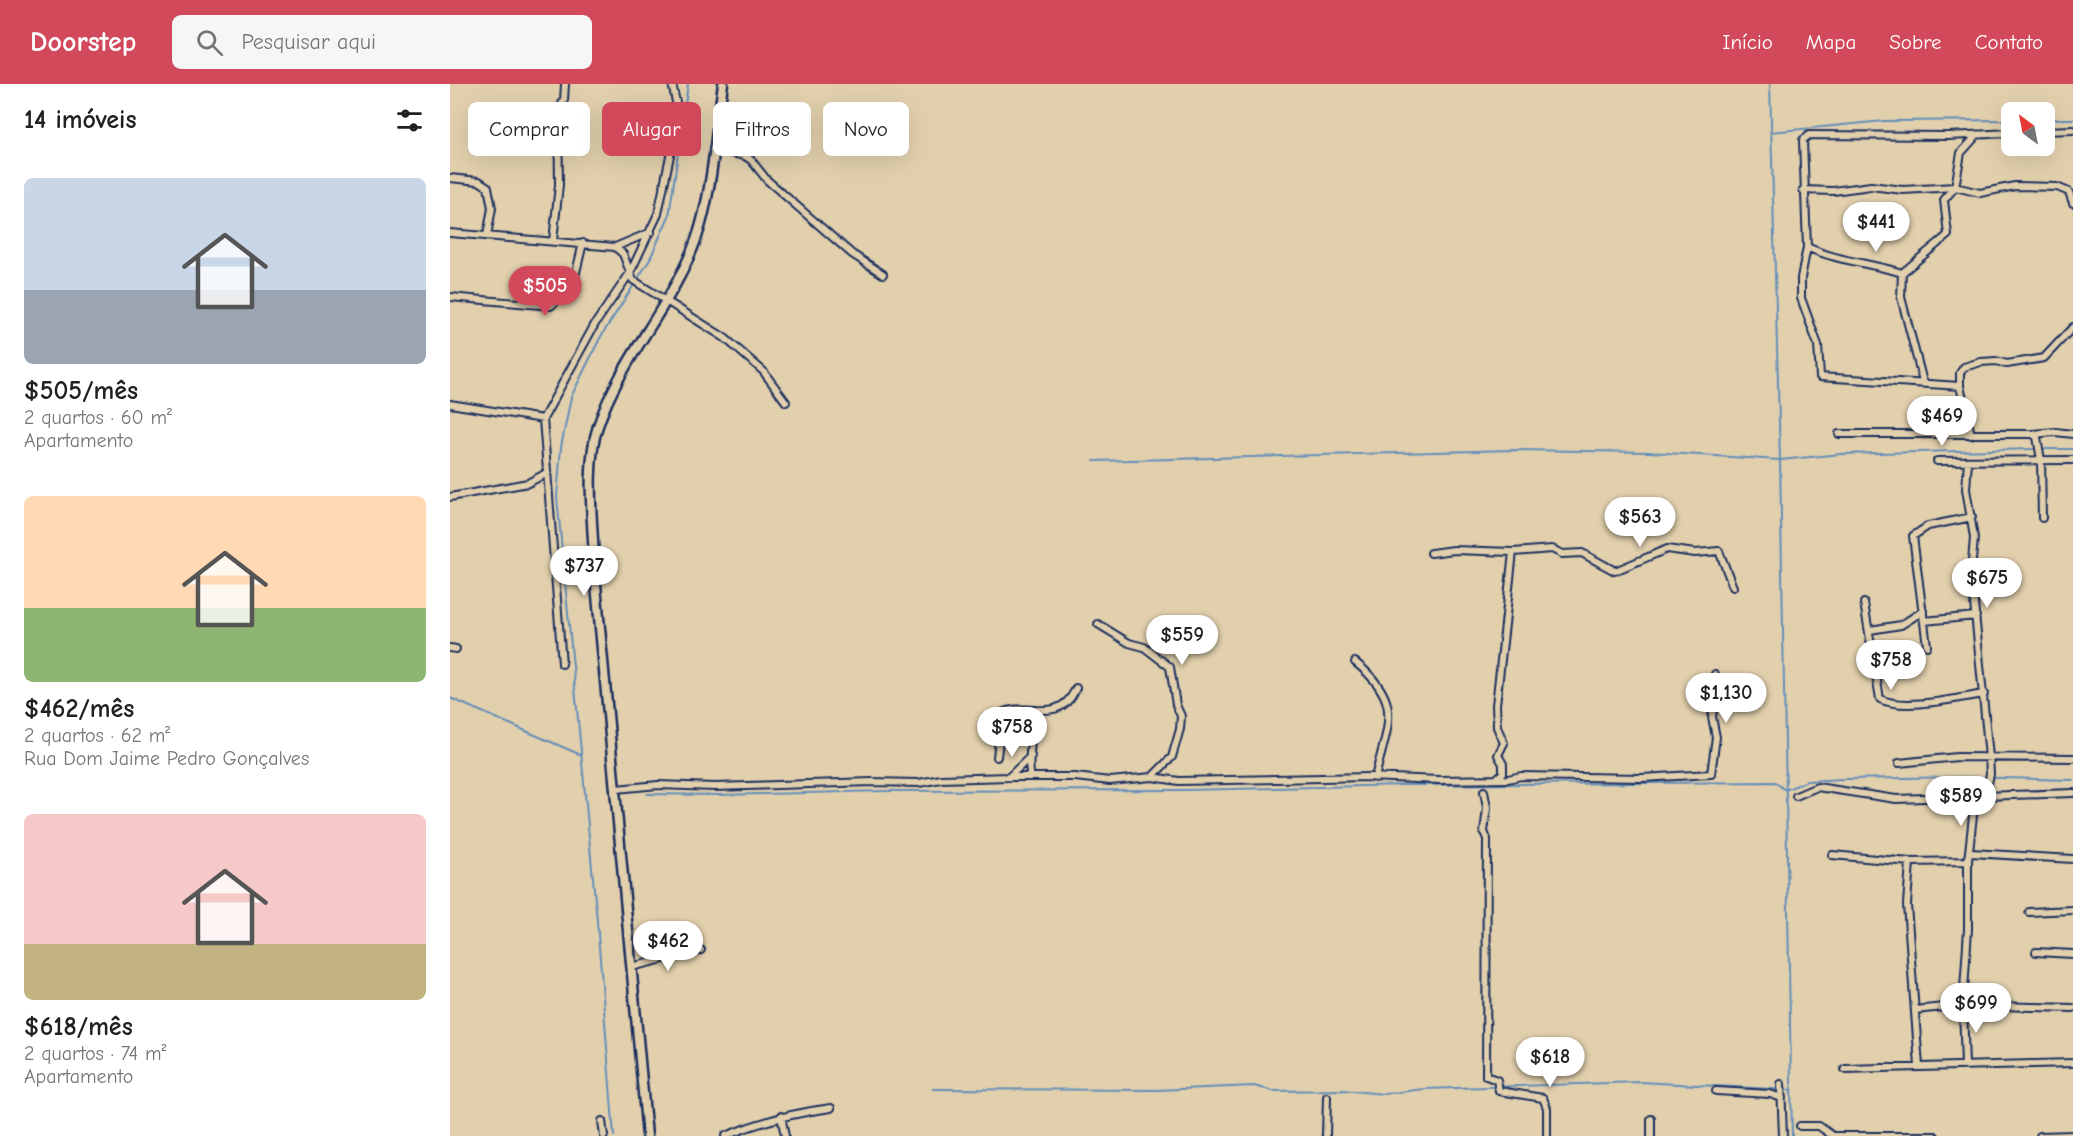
<!DOCTYPE html>
<html lang="pt">
<meta charset="utf-8">
<style>
:root{--surface:#fff;--page:#f6f6f6;--text:#202124;--muted:#757577;--accent:#d1495b}
body{margin:0;font-family:"Comic Neue",sans-serif;background:var(--page);color:var(--text);height:100vh;display:flex;flex-direction:column;font-size:22px;white-space:nowrap}
*{box-sizing:border-box;margin:0}
p{font-size:20px;color:var(--muted)}
.icon{flex:none;width:33px;height:33px;fill:none;stroke:currentColor;stroke-width:2;stroke-linecap:round;stroke-linejoin:round}
.map{position:relative;flex:1;overflow:hidden}
.details{display:flex;flex-direction:column;background:var(--surface);width:450px}
.details>*{flex:none}
.top-card{position:absolute;left:18px;top:18px;width:570px;height:54px;display:flex;gap:12px}
.needle{width:39px;rotate:328deg}
.controls{position:absolute;left:1551px;top:18px;display:grid;gap:12px}
.controls a{display:grid;place-items:center;width:54px;height:54px;border-radius:9px;background:var(--surface);box-shadow:0 6px 24px #0002;font-size:30px}
.price{position:absolute;translate:-50% -51px;padding:0 14px;border-radius:21px;background:#fff;color:#222;font-size:20px;line-height:39px;filter:drop-shadow(0 2px 3px #0008)}
.price::after{content:'';position:absolute;left:50%;top:36px;width:18px;height:14px;margin-left:-9px;background:inherit;clip-path:polygon(0 0,100% 0,50% 100%)}
.price.selected{background:var(--accent);color:#fff}
ul{padding:0;list-style:none}
li{display:grid;align-content:center;gap:12px;height:318px;padding:0 24px}
li span{display:grid;place-items:center;height:186px;border-radius:9px;color:#555}
li>.icon{margin-inline-start:auto}
span .icon{width:108px;height:108px;fill:#fffc;stroke-width:1}
li b{font-size:26px}
h2{display:flex;justify-content:space-between;align-items:center;height:72px;padding:0 24px;font-size:26px}
.pill{padding:0 21px;border-radius:9px;background:var(--surface);box-shadow:0 6px 24px #0002;font-size:21px;line-height:54px}
.pill.selected{background:var(--accent);color:#fff}
header{display:flex;align-items:center;gap:36px;box-sizing:border-box;height:84px;padding:0 30px;background:var(--accent);color:#fff}
header strong{font-size:28px}
nav{display:flex;gap:33px;margin-inline-start:auto;font-size:21px}
.search{width:420px;height:54px;background:var(--page);display:flex;align-items:center;gap:15px;box-sizing:border-box;padding:0 21px;border-radius:9px;color:var(--muted);font-size:22px}
main{display:flex;flex:1;min-height:0}
.map>svg:first-child{display:block}
.lines{fill:none;stroke-linecap:round;stroke-linejoin:round}
.stream{stroke:#658eb9;stroke-width:2}
.minor-casing{stroke:#1b2f5e;stroke-width:10}
.secondary-casing{stroke:#1b2f5e;stroke-width:13}
.minor{stroke:#e2d0ad;stroke-width:6}
.secondary{stroke:#e2d0ad;stroke-width:8}
</style>
<header>
<strong>Doorstep</strong>
<div class="search"><svg class="icon" aria-label="search" viewBox="0 0 24 24"><circle cx="10" cy="10" r="6"/><path d="M15 15l6 6"/></svg>Pesquisar aqui</div>
<nav><a>Início</a><a>Mapa</a><a>Sobre</a><a>Contato</a></nav>
</header>
<main>
<section class="details">
<h2>14 imóveis<svg class="icon" aria-label="filters" viewBox="0 0 24 24"><path d="M4 7h16M4 17h16"/><circle cx="9" cy="7" r="2"/><circle cx="15" cy="17" r="2"/></svg></h2>
<ul>
<li><span style="background:linear-gradient(#c9d6e8 60%,#9aa5b1 0)"><svg class="icon" aria-label="home" viewBox="0 0 24 24"><path d="M3 11l9-7 9 7M6 9v11h12V9"/></svg></span><div><b>$505/mês</b><p>2 quartos · 60 m²</p><p>Apartamento</p></div></li>
<li><span style="background:linear-gradient(#ffd9b3 60%,#8fb573 0)"><svg class="icon" aria-label="home" viewBox="0 0 24 24"><path d="M3 11l9-7 9 7M6 9v11h12V9"/></svg></span><div><b>$462/mês</b><p>2 quartos · 62 m²</p><p>Rua Dom Jaime Pedro Gonçalves</p></div></li>
<li><span style="background:linear-gradient(#f6c9c9 70%,#c2b280 0)"><svg class="icon" aria-label="home" viewBox="0 0 24 24"><path d="M3 11l9-7 9 7M6 9v11h12V9"/></svg></span><div><b>$618/mês</b><p>2 quartos · 74 m²</p><p>Apartamento</p></div></li>
</ul>
</section>
<div class="map">
<svg width="1623" height="1052" viewBox="0 0 1623 1052">
<rect width="100%" height="100%" fill="#e2d0ad"/>
<filter id="ink" filterUnits="userSpaceOnUse"><feTurbulence type="fractalNoise" baseFrequency=".0167" numOctaves="2"/><feDisplacementMap in="SourceGraphic" scale="12" xChannelSelector="R" yChannelSelector="G"/><feConvolveMatrix kernelMatrix="1 2 1 2 8 2 1 2 1" color-interpolation-filters="sRGB"/></filter>
<g filter="url(#ink)">
<g class="lines">
<path class="stream" d="M1320 0 1330 376 1342 1052
M1594 35H1623
M1320 48 1434 37 1562 36
M1594 365H1623
M644 377 1063 366 1200 368 1330 376 1391 370 1583 365
M0 614 131 671
M197 710 269 711 434 707 734 706 958 701 1325 698 1335 706 1357 697 1393 695 1515 693 1623 696
M483 1005 706 1006 804 1002 823 1007 893 1006 933 1010 974 1005 1190 998 1341 1006
M164 1052 147 837 107 413 111 363 121 313 150 254 199 177 219 132 238 0"/>
<defs>
<path id="minor" d="M1594 47 1623 46
M263 65 295 72 301 76 317 96 402 170 433 190
M0 94 29 97 38 103 42 124 37 152
M1353 106 1383 107 1421 102 1453 106 1505 103 1530 109 1565 102 1607 103 1619 108 1623 119
M0 149 165 163 173 170 183 196 275 254 313 287 336 318
M103 157 109 101 108 28 114 16 115 0
M165 163 201 148
M1357 163 1351 194V214L1368 261 1370 293 1510 302
M1452 189 1498 151 1494 116 1505 103 1511 69 1527 51
M0 213 101 222 123 201 133 159
M1473 298 1451 213 1452 189C1420 179 1387 177 1357 163L1353 56 1359 51 1498 52 1562 49
M0 320 93 335
M1389 350H1583L1587 353 1591 376 1592 434
M1583 350 1605 348 1623 350
M1521 351 1510 302V289L1514 283 1531 278 1546 277 1557 280 1594 274 1623 243
M1487 377 1623 376
M1518 377 1516 405 1524 454 1521 488 1539 673 1540 690 1535 713
M0 413 78 399 95 390
M1063 468 1102 465 1112 470 1132 469 1165 487 1217 465 1245 469 1269 467 1283 503
M981 469 1004 466 1063 468 1046 621 1047 643 1054 659 1048 671 1053 680V689L1047 694
M1414 519 1430 615C1454 627 1507 614 1534 610
M1474 537 1526 532
M648 540 679 559 694 563 720 583 726 621 731 632 730 645 722 673 702 693
M1420 546 1451 541 1473 527
M1477 562 1463 452 1478 442 1522 433
M0 564 6 565
M905 578C955 618 937 641 925 694
M112 580 93 335 145 240 180 189 208 130 223 57 226 18 222 0
M547 673 552 629C575 617 610 642 626 604
M1449 679 1507 673 1623 674
M559 693 581 672
M581 693C576 680 584 646 583 628
M166 705 208 701 265 703 422 698 469 699 491 695 559 693H625L660 697 702 693 729 697 919 693 989 696 1058 695 1071 692 1192 694 1261 690 1266 653 1262 633 1266 610 1265 590
M1034 707 1037 724 1034 748 1037 755 1036 992 1047 996 1049 1007 1093 1014 1097 1024V1052
M1346 712 1367 703 1446 715 1623 709
M1521 769 1623 775
M1382 771 1460 778 1518 777
M1460 778 1457 821 1469 982
M1579 828 1623 826
M1586 868 1623 870
M181 883 251 866
M1465 926 1513 921 1623 924
M1515 981 1513 921 1518 845V777L1525 713
M1395 985 1623 979
M1331 1000 1333 1052
M1266 1007 1320 1010 1332 1014
M331 1032 335 1052
M152 1037 154 1052
M1350 1042H1369L1383 1052H1485
M275 1052C311 1037 343 1029 381 1024
M876 1052 877 1013
M1201 1052V1035
M1590 1052 1623 1051"/>
<path id="secondary" d="M197 1052 144 479C143 438 135 381 148 342 170 275 224 220 247 153 262 110 266 46 273 0"/>
</defs>
<use href="#minor" class="minor-casing"/>
<use href="#secondary" class="secondary-casing"/>
<use href="#minor" class="minor"/>
<use href="#secondary" class="secondary"/>
</g>
</g>
</svg>
<div class="controls">
<a><svg class="needle" viewBox="-14 -14 28 28"><path d="M0-13l5 13h-10z" fill="#e53935"/><path d="M0 13l5-13h-10z" fill="#757577"/></svg></a>
</div>
<b class="price" style="left:1426px;top:169px">$441</b>
<b class="price selected" style="left:95px;top:233px">$505</b>
<b class="price" style="left:1492px;top:363px">$469</b>
<b class="price" style="left:1190px;top:464px">$563</b>
<b class="price" style="left:134px;top:513px">$737</b>
<b class="price" style="left:1537px;top:525px">$675</b>
<b class="price" style="left:732px;top:582px">$559</b>
<b class="price" style="left:1441px;top:607px">$758</b>
<b class="price" style="left:1276px;top:640px">$1,130</b>
<b class="price" style="left:562px;top:674px">$758</b>
<b class="price" style="left:1511px;top:743px">$589</b>
<b class="price" style="left:218px;top:888px">$462</b>
<b class="price" style="left:1526px;top:950px">$699</b>
<b class="price" style="left:1100px;top:1004px">$618</b>
<div class="top-card">
<a class="pill">Comprar</a>
<a class="pill selected">Alugar</a>
<a class="pill">Filtros</a>
<a class="pill">Novo</a>
</div>
</div>
</main>
